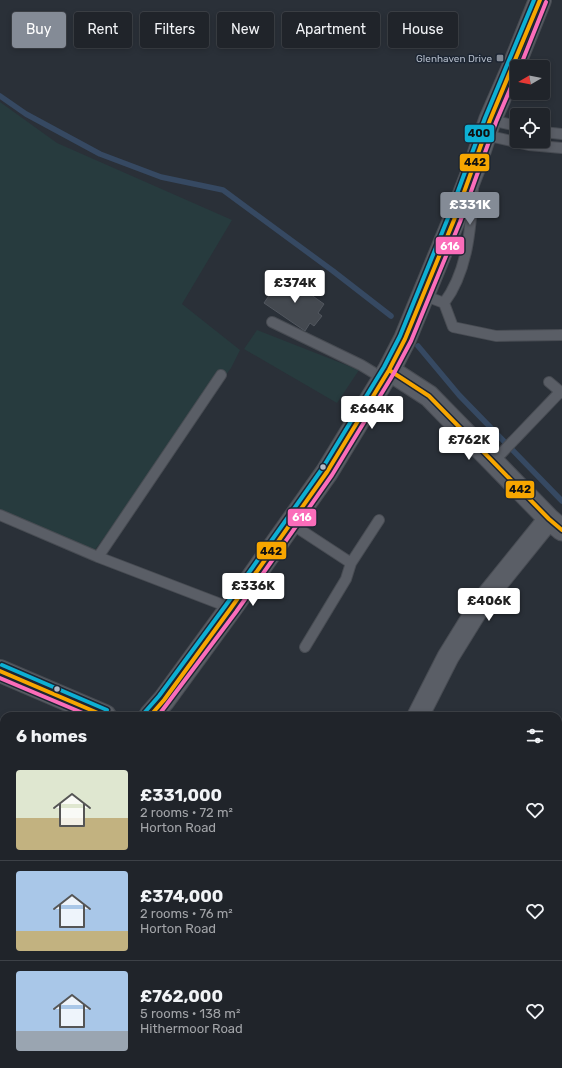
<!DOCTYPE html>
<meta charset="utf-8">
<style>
:root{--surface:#20242a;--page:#282c32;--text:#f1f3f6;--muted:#a2a4a8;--line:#3d4147;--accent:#848b96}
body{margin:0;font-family:Rubik,sans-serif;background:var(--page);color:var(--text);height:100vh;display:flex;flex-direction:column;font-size:15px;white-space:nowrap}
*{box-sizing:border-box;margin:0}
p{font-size:13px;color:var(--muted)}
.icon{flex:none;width:22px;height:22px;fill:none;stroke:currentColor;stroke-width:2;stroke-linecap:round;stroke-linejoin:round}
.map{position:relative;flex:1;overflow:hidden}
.details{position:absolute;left:0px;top:712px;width:562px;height:356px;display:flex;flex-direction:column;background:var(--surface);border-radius:12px 12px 0 0;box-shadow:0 2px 6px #0003,0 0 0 1px var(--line)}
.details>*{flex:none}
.hud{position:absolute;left:12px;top:12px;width:538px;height:36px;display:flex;gap:8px}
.needle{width:26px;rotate:260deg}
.buttons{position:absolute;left:510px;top:60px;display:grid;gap:8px}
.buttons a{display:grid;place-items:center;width:40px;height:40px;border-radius:4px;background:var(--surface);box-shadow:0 2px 6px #0003,0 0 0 1px var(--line);font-size:20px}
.price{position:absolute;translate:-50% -34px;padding:0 9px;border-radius:4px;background:#fff;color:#222;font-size:13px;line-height:26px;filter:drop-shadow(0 1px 2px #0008)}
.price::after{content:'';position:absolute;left:50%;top:24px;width:12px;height:9px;margin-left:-6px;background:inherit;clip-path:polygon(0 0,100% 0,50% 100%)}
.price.current{background:var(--accent);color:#fff}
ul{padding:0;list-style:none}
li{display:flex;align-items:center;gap:12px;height:100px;padding:0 16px}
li+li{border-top:1px solid var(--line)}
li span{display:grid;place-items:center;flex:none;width:112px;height:80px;border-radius:4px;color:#555}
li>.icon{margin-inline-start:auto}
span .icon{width:48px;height:48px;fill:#fffc;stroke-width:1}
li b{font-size:17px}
h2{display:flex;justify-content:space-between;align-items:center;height:48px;padding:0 16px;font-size:17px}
.tag{padding:0 14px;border-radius:4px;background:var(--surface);box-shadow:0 2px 6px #0003,0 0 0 1px var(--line);font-size:14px;line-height:36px}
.tag.current{background:var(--accent);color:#fff}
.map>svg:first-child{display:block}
.green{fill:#273b3e}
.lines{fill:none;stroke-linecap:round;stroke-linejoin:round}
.stream{stroke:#364962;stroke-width:5.5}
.building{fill:#444950;stroke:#52575f}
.lane-casing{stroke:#484c53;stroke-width:12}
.street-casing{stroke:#484c53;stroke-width:23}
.secondary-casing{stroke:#484c53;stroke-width:24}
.lane{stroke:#5a5e66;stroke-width:10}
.street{stroke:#5a5e66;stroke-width:21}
.secondary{stroke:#595d64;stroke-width:22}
.bus-1-casing{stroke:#1d2633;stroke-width:7}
.bus-2-casing{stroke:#1d2633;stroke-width:7}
.bus-3-casing{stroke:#1d2633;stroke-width:7}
.bus-1{stroke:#f7a600;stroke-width:4}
.bus-2{stroke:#fb6dba;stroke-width:4}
.bus-3{stroke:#0dafd3;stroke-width:4}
.poi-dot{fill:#848b96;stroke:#1d2633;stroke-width:1.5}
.bus-dot{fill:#b4bcc9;stroke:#1d2633;stroke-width:1.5}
.labels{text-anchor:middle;stroke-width:3;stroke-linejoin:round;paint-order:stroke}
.poi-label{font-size:10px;fill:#b4bcc9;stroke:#1d2633;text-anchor:end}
.line-badge{stroke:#1d2633;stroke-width:1.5}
.badge-label{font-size:11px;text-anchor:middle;font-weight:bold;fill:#fff}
.pale-badge-label{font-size:11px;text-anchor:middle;font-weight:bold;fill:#111}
</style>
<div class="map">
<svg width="562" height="1068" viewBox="0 0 562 1068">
<rect width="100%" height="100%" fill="#2a3038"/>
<path class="green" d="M0 102 57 143 232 220 182 304 240 350 231 368 94 551 0 510Z
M257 330 359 370 337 403 244 349Z"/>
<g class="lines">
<path class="stream" d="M0 96 26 114 100 154 161 177 223 190 333 271 391 316
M418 346 459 395 562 501"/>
</g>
<path class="building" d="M283 275 324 304 318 313 322 316 314 326 310 323 305 331 264 303Z"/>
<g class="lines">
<defs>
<path id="lane" d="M490 120 517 126
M543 132 562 134
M485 135 529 145 562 148
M423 295 444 303C468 271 471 227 473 189
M444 303 453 327 496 336 562 335
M272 322 361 365 384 379
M549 382 562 393
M493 462 560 392
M0 515 98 557 231 608
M290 523 351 563 379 520
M98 557 221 375
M305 647 346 579 351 563
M558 795 562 797
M558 1063 562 1064
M439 1064V1068
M533 1064 534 1068"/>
<path id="street" d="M389 370 429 396 549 519 562 530
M418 716 448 657 482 602 549 519
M0 939 4 934
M558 1025 562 1026
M254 1064V1068
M121 1068 144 1064"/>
<path id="secondary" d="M0 671 105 716
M150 716 164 700 231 608 327 472 389 370 405 339 454 220 474 168 490 120 514 65 540 0"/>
</defs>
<use href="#lane" class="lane-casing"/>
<use href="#street" class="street-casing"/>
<use href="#secondary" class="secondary-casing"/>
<use href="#lane" class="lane"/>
<use href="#street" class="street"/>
<use href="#secondary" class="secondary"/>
<defs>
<path id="bus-1" d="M389 370 429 396 549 519 562 530
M0 671 105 716
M150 716 164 700 231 608 327 472 389 370 405 339 454 220 490 120 540 0"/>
<path id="bus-2" d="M520 67 546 2
M0 678 90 716
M158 716 236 612 332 475 394 373 411 341 460 222 496 122 517 73"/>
<path id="bus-3" d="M2 665 107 710
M145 712 159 696 226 605 322 469 384 367 400 336 448 218 485 118 534 0"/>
</defs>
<use href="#bus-1" class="bus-1-casing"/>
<use href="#bus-2" class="bus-2-casing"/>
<use href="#bus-3" class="bus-3-casing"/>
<use href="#bus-1" class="bus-1"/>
<use href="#bus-2" class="bus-2"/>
<use href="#bus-3" class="bus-3"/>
</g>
<rect class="poi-dot" x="496" y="54" width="8" height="8" rx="2"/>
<g class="bus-dot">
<circle cx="323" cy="467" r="3.5"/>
<circle cx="57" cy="689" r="3.5"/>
</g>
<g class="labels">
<g class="poi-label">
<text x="492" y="62">Glenhaven Drive</text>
</g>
</g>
<g class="line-badge">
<rect x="464" y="124" width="31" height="19" rx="4" fill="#0dafd3"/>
<rect x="459" y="153" width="31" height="19" rx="4" fill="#f7a600"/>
<rect x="435" y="236" width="30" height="19" rx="4" fill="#fb6dba"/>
<rect x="505" y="480" width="30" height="19" rx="4" fill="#f7a600"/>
<rect x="287" y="508" width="30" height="19" rx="4" fill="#fb6dba"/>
<rect x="256" y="541" width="31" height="19" rx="4" fill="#f7a600"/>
</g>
<g class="badge-label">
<text x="450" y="250">616</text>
<text x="302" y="521">616</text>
</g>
<g class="pale-badge-label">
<text x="479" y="137">400</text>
<text x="475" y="166">442</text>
<text x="520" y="493">442</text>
<text x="271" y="555">442</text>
</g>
</svg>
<div class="buttons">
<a><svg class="needle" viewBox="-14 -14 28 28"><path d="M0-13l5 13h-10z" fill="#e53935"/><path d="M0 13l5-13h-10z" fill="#a2a4a8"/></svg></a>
<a><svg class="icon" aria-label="locate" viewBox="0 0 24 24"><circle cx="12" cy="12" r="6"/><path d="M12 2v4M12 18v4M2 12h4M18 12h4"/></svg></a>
</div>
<b class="price current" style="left:470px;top:226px">£331K</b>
<b class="price" style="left:295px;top:304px">£374K</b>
<b class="price" style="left:372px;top:430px">£664K</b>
<b class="price" style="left:469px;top:461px">£762K</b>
<b class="price" style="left:253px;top:607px">£336K</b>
<b class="price" style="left:489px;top:622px">£406K</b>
<div class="hud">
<a class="tag current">Buy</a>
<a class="tag">Rent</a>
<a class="tag">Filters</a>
<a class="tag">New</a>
<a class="tag">Apartment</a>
<a class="tag">House</a>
</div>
<section class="details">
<h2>6 homes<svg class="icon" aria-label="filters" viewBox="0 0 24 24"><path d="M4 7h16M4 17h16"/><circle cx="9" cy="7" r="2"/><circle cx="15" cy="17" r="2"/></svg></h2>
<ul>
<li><span style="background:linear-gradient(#dfe7d0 60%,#c2b280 0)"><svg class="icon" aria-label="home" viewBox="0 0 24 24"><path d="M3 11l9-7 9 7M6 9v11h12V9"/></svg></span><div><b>£331,000</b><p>2 rooms · 72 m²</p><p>Horton Road</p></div><svg class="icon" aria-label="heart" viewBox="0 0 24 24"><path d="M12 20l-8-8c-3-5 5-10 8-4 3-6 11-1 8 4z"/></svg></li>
<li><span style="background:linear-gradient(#a9c7e8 75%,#c2b280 0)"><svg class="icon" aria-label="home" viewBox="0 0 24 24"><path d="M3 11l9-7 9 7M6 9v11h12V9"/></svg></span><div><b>£374,000</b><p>2 rooms · 76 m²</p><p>Horton Road</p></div><svg class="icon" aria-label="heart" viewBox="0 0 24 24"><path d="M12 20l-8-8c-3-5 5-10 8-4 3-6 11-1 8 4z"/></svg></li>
<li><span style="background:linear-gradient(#a9c7e8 75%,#9aa5b1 0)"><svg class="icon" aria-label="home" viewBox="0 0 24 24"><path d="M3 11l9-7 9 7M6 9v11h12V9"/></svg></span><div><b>£762,000</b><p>5 rooms · 138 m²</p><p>Hithermoor Road</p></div><svg class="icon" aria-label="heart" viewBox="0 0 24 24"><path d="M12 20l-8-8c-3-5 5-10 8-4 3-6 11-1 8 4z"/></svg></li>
</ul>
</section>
</div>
